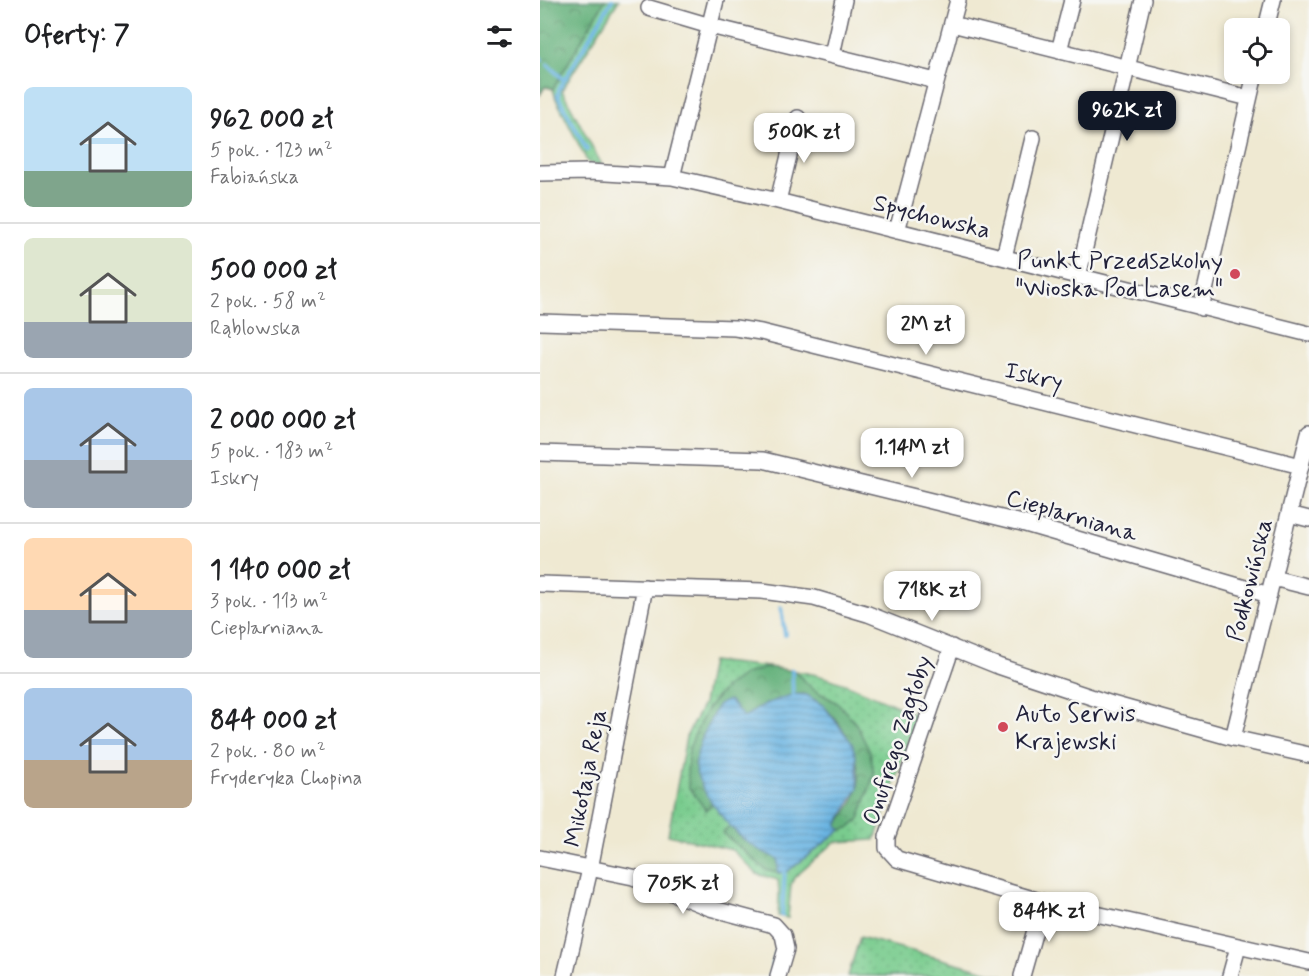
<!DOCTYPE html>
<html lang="pl">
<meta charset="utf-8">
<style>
:root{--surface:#fff;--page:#f2f2f2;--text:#202124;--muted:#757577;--line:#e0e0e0;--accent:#111827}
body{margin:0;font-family:Mynerve,sans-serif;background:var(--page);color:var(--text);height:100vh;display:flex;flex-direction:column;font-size:22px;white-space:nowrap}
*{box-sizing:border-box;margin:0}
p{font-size:20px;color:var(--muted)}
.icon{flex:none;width:33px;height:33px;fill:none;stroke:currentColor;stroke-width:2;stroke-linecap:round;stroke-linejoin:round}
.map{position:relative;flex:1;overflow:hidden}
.side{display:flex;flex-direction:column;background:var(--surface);width:540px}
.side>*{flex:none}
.tools{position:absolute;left:684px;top:18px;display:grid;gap:12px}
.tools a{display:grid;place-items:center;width:66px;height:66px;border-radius:9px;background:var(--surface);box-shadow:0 3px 9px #0003;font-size:30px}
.price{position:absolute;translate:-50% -51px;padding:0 14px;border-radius:12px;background:#fff;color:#222;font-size:20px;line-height:39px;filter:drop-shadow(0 2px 3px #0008)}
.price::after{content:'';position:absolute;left:50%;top:36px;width:18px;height:14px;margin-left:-9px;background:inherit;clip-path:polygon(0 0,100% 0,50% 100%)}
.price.active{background:var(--accent);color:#fff}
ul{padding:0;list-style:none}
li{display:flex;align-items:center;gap:18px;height:150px;padding:0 24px}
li+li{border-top:2px solid var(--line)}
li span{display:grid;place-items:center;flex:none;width:168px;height:120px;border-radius:9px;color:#555}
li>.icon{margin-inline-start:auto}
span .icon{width:72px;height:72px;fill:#fffc;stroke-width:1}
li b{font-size:26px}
h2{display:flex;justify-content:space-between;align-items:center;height:72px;padding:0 24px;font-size:26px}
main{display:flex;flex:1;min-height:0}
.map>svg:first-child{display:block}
.grass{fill:url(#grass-dots);stroke:#4e7764;stroke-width:1.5}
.forest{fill:url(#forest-crowns);stroke:#42695a;stroke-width:1.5}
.water{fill:url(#water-rules);stroke:#466b8e;stroke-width:1.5}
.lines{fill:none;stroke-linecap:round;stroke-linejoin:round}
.stream{stroke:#69b4e2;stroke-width:4}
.minor-casing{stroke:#6a6870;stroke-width:18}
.minor{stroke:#fff;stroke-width:15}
.poi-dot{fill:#d1495b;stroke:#f6f6f2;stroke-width:2}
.labels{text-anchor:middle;stroke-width:5;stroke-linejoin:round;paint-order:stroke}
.street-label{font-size:24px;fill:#22223b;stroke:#f6f6f2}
.poi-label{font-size:24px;fill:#22223b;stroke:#f6f6f2;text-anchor:end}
</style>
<main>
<section class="side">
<h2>Oferty: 7<svg class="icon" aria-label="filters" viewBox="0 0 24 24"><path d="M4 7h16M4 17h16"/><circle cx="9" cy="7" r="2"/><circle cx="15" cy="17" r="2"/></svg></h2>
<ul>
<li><span style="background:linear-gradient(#bfe0f5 70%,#7fa58c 0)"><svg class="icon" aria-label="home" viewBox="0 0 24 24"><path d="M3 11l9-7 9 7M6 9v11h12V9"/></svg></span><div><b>962 000 zł</b><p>5 pok. · 123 m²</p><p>Fabiańska</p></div></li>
<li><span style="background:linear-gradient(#dfe7d0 70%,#9aa5b1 0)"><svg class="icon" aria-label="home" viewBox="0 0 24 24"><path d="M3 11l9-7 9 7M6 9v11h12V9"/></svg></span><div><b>500 000 zł</b><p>2 pok. · 58 m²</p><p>Rąblowska</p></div></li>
<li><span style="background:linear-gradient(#a9c7e8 60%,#9aa5b1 0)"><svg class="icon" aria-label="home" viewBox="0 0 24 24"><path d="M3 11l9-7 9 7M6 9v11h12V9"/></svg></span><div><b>2 000 000 zł</b><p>5 pok. · 183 m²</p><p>Iskry</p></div></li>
<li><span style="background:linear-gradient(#ffd9b3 60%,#9aa5b1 0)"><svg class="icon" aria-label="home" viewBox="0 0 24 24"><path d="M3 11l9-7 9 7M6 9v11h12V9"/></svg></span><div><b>1 140 000 zł</b><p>3 pok. · 113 m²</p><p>Cieplarniana</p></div></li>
<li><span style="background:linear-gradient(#a9c7e8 60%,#b9a48a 0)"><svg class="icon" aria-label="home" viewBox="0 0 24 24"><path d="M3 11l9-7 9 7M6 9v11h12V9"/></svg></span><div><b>844 000 zł</b><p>2 pok. · 80 m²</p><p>Fryderyka Chopina</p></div></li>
</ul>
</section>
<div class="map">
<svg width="769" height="976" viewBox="0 0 769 976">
<defs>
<pattern id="grass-dots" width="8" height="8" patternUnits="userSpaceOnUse" patternTransform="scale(1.5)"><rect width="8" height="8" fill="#79cc8e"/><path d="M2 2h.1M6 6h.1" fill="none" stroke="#68af7b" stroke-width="1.8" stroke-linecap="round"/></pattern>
<pattern id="forest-crowns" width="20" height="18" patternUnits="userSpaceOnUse" patternTransform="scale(1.5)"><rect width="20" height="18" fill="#62b079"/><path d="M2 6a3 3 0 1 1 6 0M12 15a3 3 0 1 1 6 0" fill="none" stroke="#508f64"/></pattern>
<pattern id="water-rules" width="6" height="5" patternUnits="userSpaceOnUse" patternTransform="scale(1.5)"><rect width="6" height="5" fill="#69b4e2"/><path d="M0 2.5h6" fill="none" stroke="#5692b8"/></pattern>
</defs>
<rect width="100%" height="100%" fill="#f6f6f2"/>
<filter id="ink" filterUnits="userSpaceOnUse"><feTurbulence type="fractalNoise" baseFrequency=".0167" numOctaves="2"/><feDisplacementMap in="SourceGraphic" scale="12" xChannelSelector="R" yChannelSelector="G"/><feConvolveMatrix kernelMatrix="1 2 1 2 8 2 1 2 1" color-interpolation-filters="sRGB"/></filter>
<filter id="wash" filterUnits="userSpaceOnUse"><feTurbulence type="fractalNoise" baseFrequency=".008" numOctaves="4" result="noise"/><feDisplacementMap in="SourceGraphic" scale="24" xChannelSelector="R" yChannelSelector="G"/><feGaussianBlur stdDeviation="1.35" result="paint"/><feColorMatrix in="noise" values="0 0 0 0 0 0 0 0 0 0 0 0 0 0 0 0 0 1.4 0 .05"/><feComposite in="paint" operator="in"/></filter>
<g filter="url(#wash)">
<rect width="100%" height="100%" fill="#efe9d2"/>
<path class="grass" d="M65 0H79L22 90 62 165 48 163 16 99 13 89Z
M171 661 229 667 205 674 175 698 149 749 166 810 172 803 191 825 183 834 238 873 248 871 301 830 311 827 319 819 334 775 299 704 274 690 254 671C292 674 342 700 377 715L335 840 295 842 254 878 251 885 248 918 238 916 239 894 238 880 217 874 192 850 128 835 146 737 163 704Z
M320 937 465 976H308Z"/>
<path class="forest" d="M0 0H65L13 89 5 87 0 95Z
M229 667 254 671 274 690 299 704 316 724 330 752 334 774 319 819 311 827 301 830 297 825C303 816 311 807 315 797 328 762 303 721 276 700L204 717 197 712 160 781 172 803 166 810 149 788 147 769 149 749 154 736 167 709 186 687 205 674Z
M191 825C202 843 221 850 238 859V873L226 870 183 833Z"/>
<path class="water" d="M254 694 267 695 284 706 312 743 316 757 318 788 297 825 301 830 248 871 238 873V859C227 854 215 849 206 841 190 829 159 790 156 770 154 750 169 722 178 705L189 700 204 717 225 704Z"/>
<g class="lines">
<path class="stream" d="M0 57 2 60
M8 65 24 80
M47 150 18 96 19 89 72 0
M241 608 245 635
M252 670 253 699
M242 916 245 868
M230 976 238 946"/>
</g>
</g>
<g filter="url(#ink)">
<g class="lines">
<defs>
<path id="minor" d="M109 8 170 26 396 81
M412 24 709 98
M726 28 733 0
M519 51 532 0
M292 55 304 0
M0 173 49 172 132 177 238 201 769 334
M132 177 176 0
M238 201 258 118
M357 231 418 0
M464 257 493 138
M538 277 603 0
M661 308 715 74
M0 322 195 328 221 332 761 466
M0 453 223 460 482 523 729 595
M749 514 769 519
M733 578 769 587
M0 584 222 591 274 598 328 614 458 666 572 704 693 738 769 755
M412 647 347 837V848L357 859 503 902 769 962
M693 738 769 433
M0 858 93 877 170 908 234 925 243 935 246 949 238 976
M25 976 50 869 105 587
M482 976 503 902
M690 976 698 947"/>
</defs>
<use href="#minor" class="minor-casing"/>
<use href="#minor" class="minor"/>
</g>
</g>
<g class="poi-dot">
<circle cx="695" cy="274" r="6"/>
<circle cx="463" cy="727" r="6"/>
</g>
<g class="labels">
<g class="street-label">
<text transform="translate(392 216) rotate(14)" y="8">Spychowska</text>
<text transform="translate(494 376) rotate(14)" y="8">Iskry</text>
<text transform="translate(532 515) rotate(16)" y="8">Cieplarniana</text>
<text transform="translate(709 580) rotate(-76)" y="8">Podkowińska</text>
<text transform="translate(357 740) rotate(-72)" y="8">Onufrego Zagłoby</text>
<text transform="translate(45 778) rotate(-79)" y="8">Mikołaja Reja</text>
</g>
<g class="poi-label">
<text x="683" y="268">Punkt Przedszkolny<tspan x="683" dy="28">"Wioska Pod Lasem"</tspan></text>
<text x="475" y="721" text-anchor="start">Auto Serwis<tspan x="475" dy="28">Krajewski</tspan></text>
</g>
</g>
</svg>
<div class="tools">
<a><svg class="icon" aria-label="locate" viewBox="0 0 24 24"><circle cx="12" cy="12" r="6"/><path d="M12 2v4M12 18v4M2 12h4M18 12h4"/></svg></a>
</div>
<b class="price active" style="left:587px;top:142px">962K zł</b>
<b class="price" style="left:264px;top:164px">500K zł</b>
<b class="price" style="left:386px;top:356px">2M zł</b>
<b class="price" style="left:372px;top:479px">1.14M zł</b>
<b class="price" style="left:392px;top:622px">718K zł</b>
<b class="price" style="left:143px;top:915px">705K zł</b>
<b class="price" style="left:509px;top:943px">844K zł</b>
</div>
</main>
